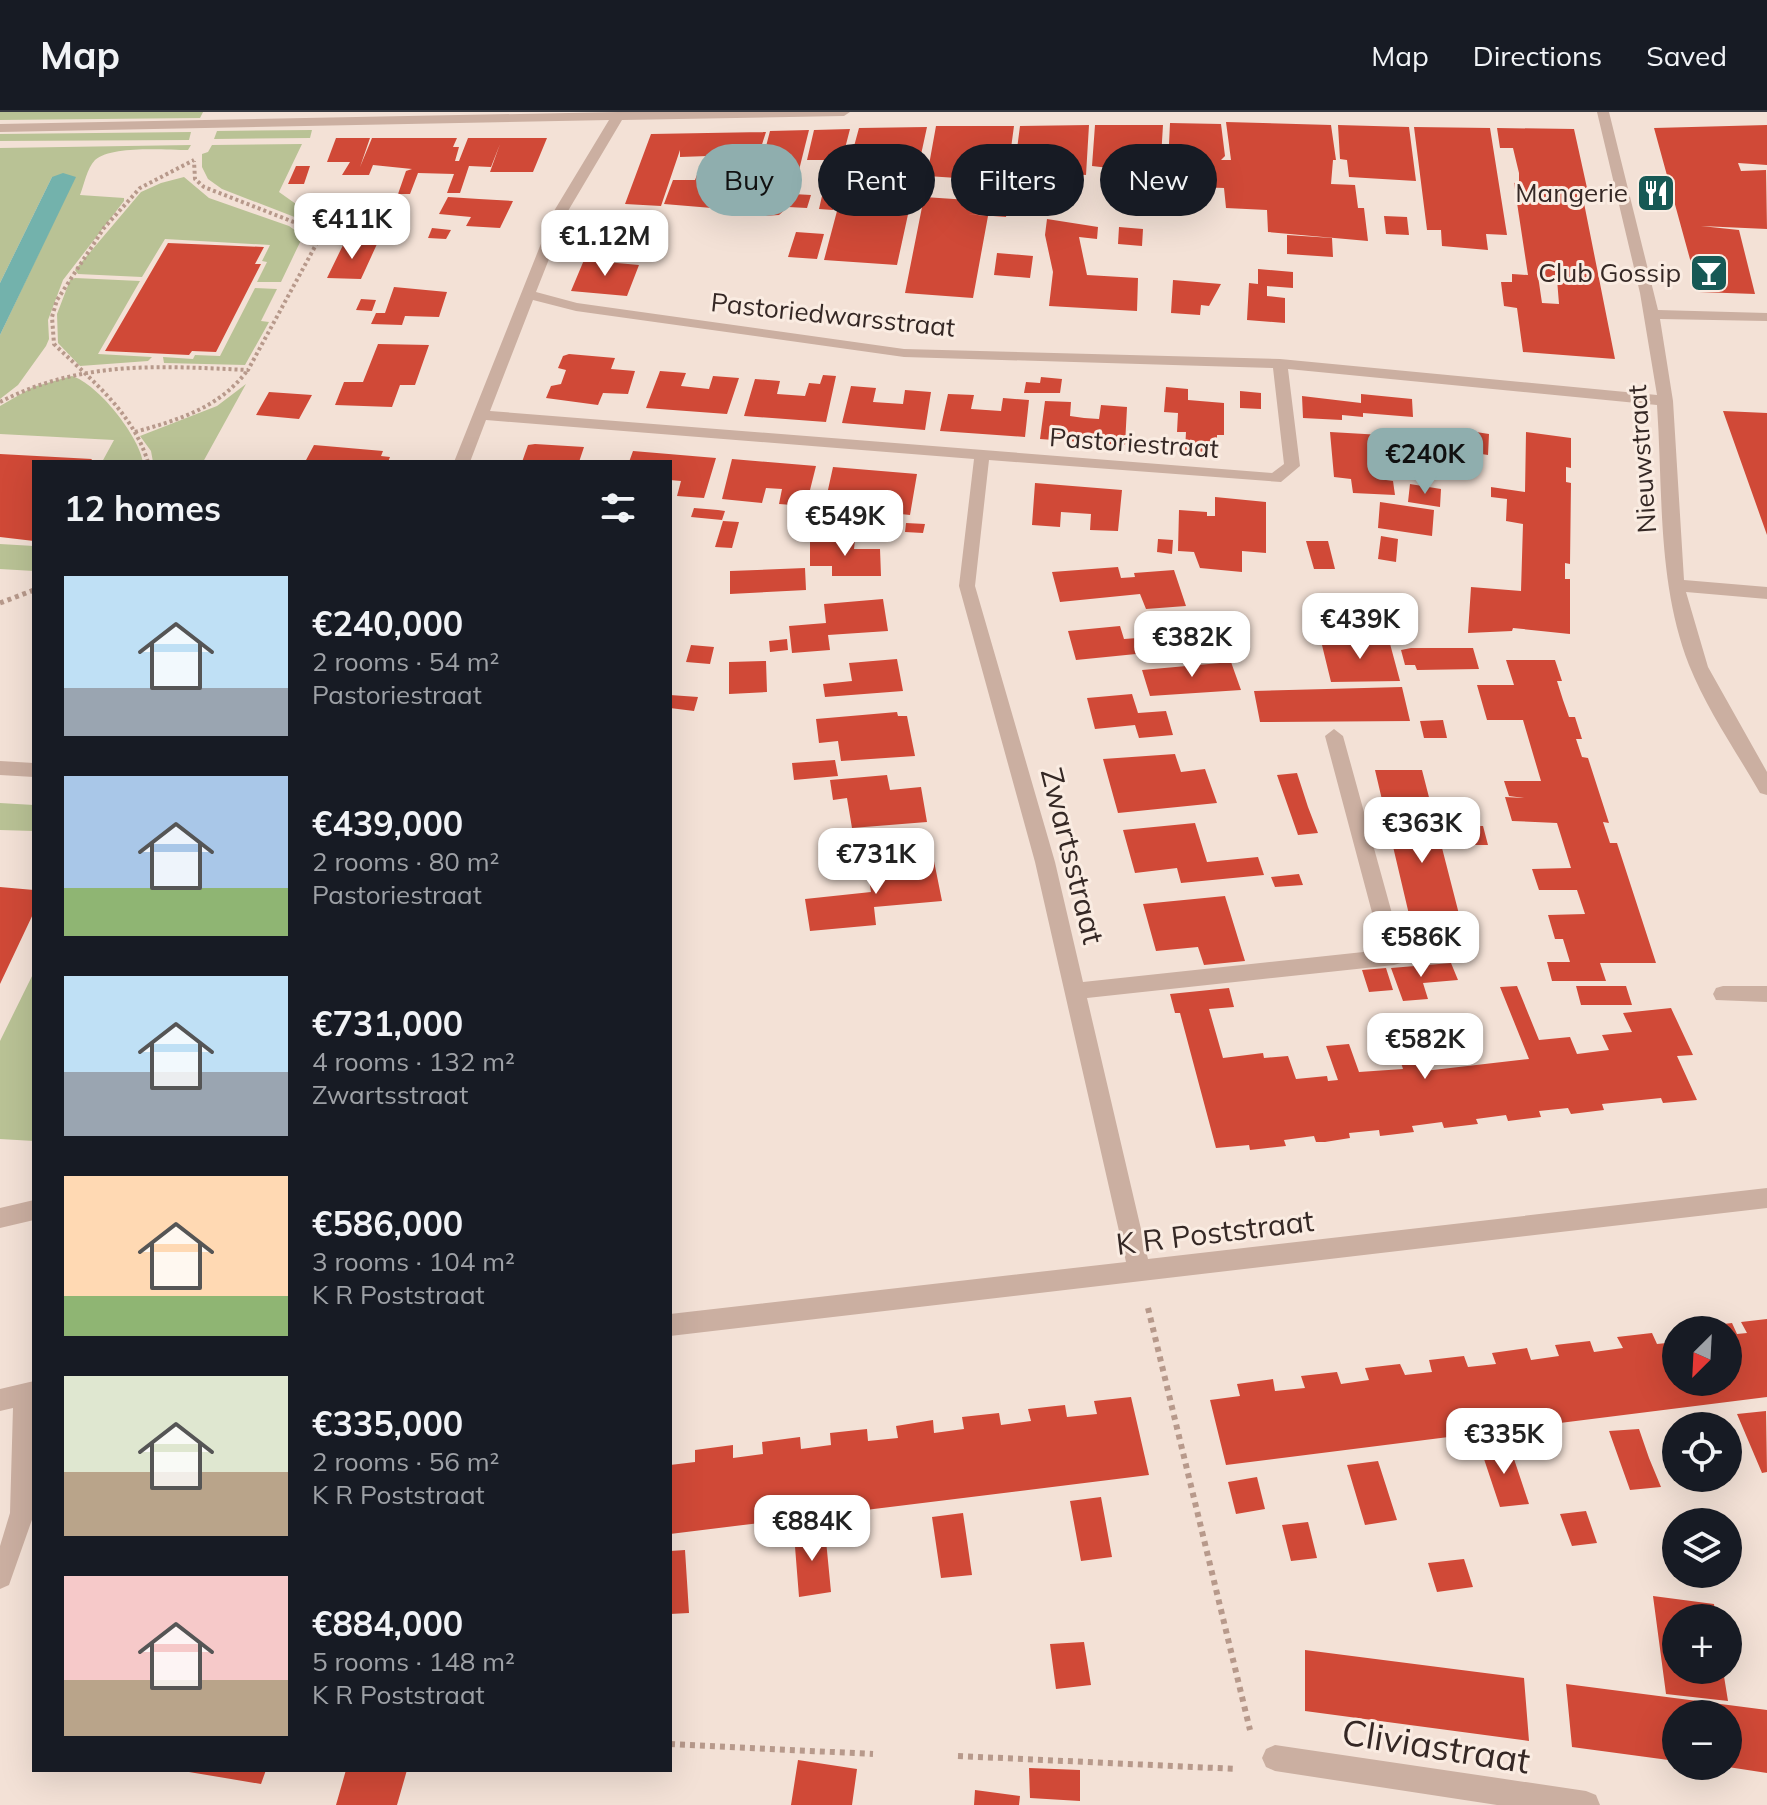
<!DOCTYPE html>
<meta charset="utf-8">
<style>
:root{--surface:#171b24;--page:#20242c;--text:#f1f3f6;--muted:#9ea1a6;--line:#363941;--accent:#8faeae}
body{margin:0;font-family:Mulish,sans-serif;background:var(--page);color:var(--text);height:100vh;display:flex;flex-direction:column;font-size:30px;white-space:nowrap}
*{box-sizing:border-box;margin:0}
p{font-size:26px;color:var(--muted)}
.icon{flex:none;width:44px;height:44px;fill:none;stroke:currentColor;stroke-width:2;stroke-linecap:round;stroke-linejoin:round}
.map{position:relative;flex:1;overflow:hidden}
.panel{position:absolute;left:32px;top:348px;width:640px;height:1312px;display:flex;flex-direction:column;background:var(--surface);border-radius:0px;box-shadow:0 8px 32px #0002}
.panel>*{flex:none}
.banner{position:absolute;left:696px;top:32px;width:760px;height:72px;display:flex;gap:16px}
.needle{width:52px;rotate:204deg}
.controls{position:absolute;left:1662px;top:1204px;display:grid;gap:16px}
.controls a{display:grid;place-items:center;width:80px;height:80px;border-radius:50%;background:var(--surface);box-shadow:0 8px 32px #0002;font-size:40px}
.price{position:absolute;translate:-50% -68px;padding:0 18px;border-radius:16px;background:#fff;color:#222;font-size:26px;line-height:52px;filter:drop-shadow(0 2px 4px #0008)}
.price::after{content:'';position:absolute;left:50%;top:48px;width:24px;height:18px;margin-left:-12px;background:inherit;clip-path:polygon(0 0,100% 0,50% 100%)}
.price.selected{background:var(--accent);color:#111}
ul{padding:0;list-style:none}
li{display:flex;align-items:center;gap:24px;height:200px;padding:0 32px}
li span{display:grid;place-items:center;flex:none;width:224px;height:160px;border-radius:0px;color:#555}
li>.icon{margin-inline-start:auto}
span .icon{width:96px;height:96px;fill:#fffc;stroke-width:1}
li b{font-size:34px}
h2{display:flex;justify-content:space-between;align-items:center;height:96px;padding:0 32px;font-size:34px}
.chip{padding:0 28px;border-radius:36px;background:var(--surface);box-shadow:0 8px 32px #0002;font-size:28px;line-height:72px}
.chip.selected{background:var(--accent);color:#111}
header{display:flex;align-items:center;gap:48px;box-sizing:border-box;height:112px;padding:0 40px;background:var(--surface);border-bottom:2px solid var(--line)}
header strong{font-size:38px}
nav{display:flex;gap:44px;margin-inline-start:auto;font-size:28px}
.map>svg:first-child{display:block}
.green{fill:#b9c295}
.water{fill:#73b2ac}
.building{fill:#d04937;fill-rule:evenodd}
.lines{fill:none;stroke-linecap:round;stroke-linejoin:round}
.path-far2{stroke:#b7998b;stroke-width:4;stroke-dasharray:3 3;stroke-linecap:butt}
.path-far1{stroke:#b7998b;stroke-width:5;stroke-dasharray:4 4;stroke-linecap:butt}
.path{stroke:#b7998b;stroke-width:6;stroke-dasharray:5 5;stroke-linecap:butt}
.minor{fill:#cbafa1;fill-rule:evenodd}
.labels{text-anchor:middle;stroke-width:6;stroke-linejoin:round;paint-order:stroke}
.far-poi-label{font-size:26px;fill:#352825;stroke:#faece2;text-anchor:end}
.far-street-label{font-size:26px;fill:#352825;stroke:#faece2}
.street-label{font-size:30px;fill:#352825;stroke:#faece2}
.near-street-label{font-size:36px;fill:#352825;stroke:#faece2}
</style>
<header>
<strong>Map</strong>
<nav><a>Map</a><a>Directions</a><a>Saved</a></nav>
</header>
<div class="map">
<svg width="1767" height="1693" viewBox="0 0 1767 1693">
<rect width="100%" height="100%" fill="#f3e1d6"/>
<path class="green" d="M0 0H203L200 6 0 8Z
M312 18 310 26 214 27 217 19Z
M191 20 189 28 0 29V22Z
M302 32 279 80 303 97 362 125 360 128 327 126 310 111 222 77 208 67 202 55V42L208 40 212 33Z
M191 33 188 38C166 38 112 33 95 48 87 56 84 73 80 83L124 86V89L63 168 48 208 49 227 46 234 18 273 0 287V223L75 65H52L0 171V36Z
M184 65 209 86 289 114 303 124 281 170H257L267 150 262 149 270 133 165 127 142 165 78 162 75 158 141 80 161 71Z
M75 166 140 169 98 242 152 245 148 249 80 254 58 231 57 202 70 168Z
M255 176 277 177 261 209 269 210 245 253 164 251 163 245 193 247 195 243 220 244Z
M72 264C98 272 139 324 143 350H102L114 328 0 322V294L33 275Z
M246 272 203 350H153L151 339 140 324 217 294Z
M0 432 34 434V459L0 457Z
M0 691 34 693V719L0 718Z
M34 860V1029L0 1027V929Z"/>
<path class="water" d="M63 61 76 65 0 223V171L52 65Z"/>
<path class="building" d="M1226 10 1331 13 1336 48H1333L1331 72 1355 73 1358 96H1364L1368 129 1268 120 1267 98 1226 96 1224 76 1167 74 1170 11 1221 12 1225 44 1221 48H1231Z
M1089 13 1086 63 1053 61 1057 37H1054L1049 76 1022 74 1023 69 1013 68 1020 14Z
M1095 13H1163L1160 62 1092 54Z
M1338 13 1409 15 1416 69 1349 65 1347 48 1340 47Z
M1767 13V53L1738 51 1741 59 1766 58 1767 117 1701 114 1739 118 1755 182 1699 180 1654 16Z
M936 14H1014L1006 73 1010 76 1006 105 967 102 988 104 973 186 905 181 924 85 969 88 973 70 975 49 972 67 927 64Z
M927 15 897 153 824 148 841 84 824 83 828 70 844 71 859 16Z
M1414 15 1490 16 1507 123 1486 122 1488 138 1442 134 1441 118H1427Z
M1497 16 1574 17 1587 76H1581L1615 247 1523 240 1517 196 1504 194 1501 170H1512V162L1528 163 1514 71 1519 70V61L1513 36H1500ZM1538 164 1557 167 1559 192 1542 191Z
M850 17 842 48H807L814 18Z
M809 18 793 82 811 83 807 96 788 95 779 103 764 104 750 96 770 19Z
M766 20 743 91 715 89 712 96 664 92 673 68H695L700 55 725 57 722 65 728 66 736 43 680 45V38L661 94 625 92 651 22Z
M336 26H370L360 55 372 26H457L453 35H459L455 49H459L468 26H547L533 60H490L500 32 491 55 469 54 460 81H447L454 62 418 61 410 82H398L406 59 412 57 373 53 369 63H342L350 50H327Z
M296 54H310L304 72H288Z
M1051 75 1067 76V88L1050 87Z
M822 84 836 85 833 98 819 97Z
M448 85 479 87 513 89 500 116 466 114 471 105 439 102Z
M1384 104 1407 105 1409 123 1386 122Z
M1047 107 1098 115 1097 127 1079 125 1087 163 1138 166 1137 199 1049 194 1053 160 1045 123Z
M1119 115 1143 117 1142 134 1118 132Z
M432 116 451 118 446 127 428 126Z
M796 120 824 122 817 147 788 145Z
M1287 123 1332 126 1333 145 1287 142Z
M168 131 264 135 255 152H261L216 240 192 239 189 243 105 239Z
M344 131 377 132 361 167 327 166Z
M997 141 1033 144 1030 166 994 163Z
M584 148 639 153 627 184 571 179Z
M1258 157 1293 160V176L1267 174V184L1285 186V211L1247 208 1249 171 1258 172Z
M1173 168 1221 172 1209 194 1201 193 1200 203 1171 201Z
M394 175 447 180 439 205 405 204 402 213 371 212 376 201H385Z
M361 187 376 188 372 199 356 198Z
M378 232 429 233 415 273H400L392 295 335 293 344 270H363Z
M569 242 615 246 611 257 635 259 628 282 603 281 598 293 546 286 551 274 561 272 566 258 558 256 563 244Z
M660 259 686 261 681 274 709 277 713 264 739 266 727 302 646 296Z
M823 263 836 264 826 310 744 304 755 267 780 269 777 282 805 284 809 271 820 272Z
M1041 265 1062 267 1060 281H1024L1026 270 1040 271Z
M851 274 876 276 873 290 903 292 905 278 931 280 925 318 842 311Z
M1166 275 1188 277V288L1224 291V323H1217V341L1185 338 1186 320H1177L1178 301 1164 300Z
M1240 279 1261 281V297L1240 296Z
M269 280 312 283 299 307 256 303Z
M948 282 974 283 971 297 1001 299 1003 286 1029 288 1025 325 940 319Z
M1361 282 1412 287 1413 305 1363 301V305L1342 303V308L1303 306 1302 284 1361 291Z
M1045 289 1071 290 1070 304 1084 306 1099 307 1101 293 1127 295 1125 333 1040 327Z
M1723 299 1767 301V423Z
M1463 318 1489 322 1488 343 1462 339Z
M1330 320 1382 323 1386 368 1393 369 1395 383 1353 381 1351 367 1334 365Z
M1526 320 1571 326V356L1566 355V370L1571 371 1570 452 1565 451V467H1570V522L1513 516 1512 519 1468 521 1471 475 1521 479 1523 412 1506 409 1507 387 1491 385V375L1525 380Z
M1418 321 1441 323 1443 338 1420 336Z
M535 332 584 335 579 350H522L528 333Z
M314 333 383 339 381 344 390 345 388 350H305Z
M633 339 716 346 704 386 677 384 681 369 670 368V350H629Z
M0 342 92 347 90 350H34V429L0 425Z
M732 347 816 354 806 394 779 392 782 377 766 376 762 391 722 387Z
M833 355 917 362 910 403 882 400 885 385 855 383 852 398 824 396Z
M1035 371 1122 378 1118 419 1090 418 1091 402 1061 400 1060 415 1032 413Z
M1410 372 1441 377 1440 395 1408 390Z
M1215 385 1266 390V441L1242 439V460L1200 456 1194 440 1178 439 1179 398 1207 400V404H1215Z
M1380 390 1434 398 1432 424 1378 416Z
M694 396 718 398 725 399 722 408 691 405Z
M723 409 739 410 732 436 715 435Z
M906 411 925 412 923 421 905 420Z
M1381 424 1398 427 1396 450 1378 447Z
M1158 427 1173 428 1172 442 1157 440Z
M810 428H855L854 437H880L881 464H832V454H810Z
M1306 429H1328L1335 457H1314Z
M1118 455 1121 466 1135 465 1134 461 1174 458 1186 494 1146 497 1140 482 1060 490 1052 460Z
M805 456 806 478 730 482V459Z
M883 487 888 519 828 523 830 538 792 541 789 514 826 511 824 492Z
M1120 514 1124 527 1151 525 1156 540 1076 548 1068 519Z
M787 527 788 538 770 540 769 529Z
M1389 528 1400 569 1331 570 1321 529Z
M1224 532 1229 547 1182 551 1177 536Z
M691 533 714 535 710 552 686 550Z
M1411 536H1473L1479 557 1417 558 1415 553H1405L1401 538Z
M897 547 903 579 825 585 823 572 852 569 849 551Z
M1506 548H1555L1562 569H1557L1563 588 1569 605H1575L1582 627H1576L1582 645 1588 646 1609 711 1603 710 1610 731H1617L1656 851H1600L1606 869H1552L1547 850H1570L1563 827H1555L1548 803 1585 802 1577 778H1539L1532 757 1571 756 1557 711 1512 709 1505 685 1524 686 1509 684 1504 669H1541L1523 608H1487L1477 573H1514Z
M766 549 767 580 729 582V550Z
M1231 550 1241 578 1150 584 1142 558Z
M1402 575 1410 609 1260 610 1254 579Z
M1132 582 1138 601 1166 599 1173 623 1139 626 1135 613 1095 617 1087 586Z
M670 583 698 585 694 599 670 596Z
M897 600 898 604H907L915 644 841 649 838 629 819 631 816 607Z
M1443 608 1447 626H1424L1420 609Z
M1175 642 1181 660 1205 657 1217 691 1118 701 1103 647Z
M835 648 838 664 794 668 792 651Z
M1375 658H1422L1470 845H1419Z
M1297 661 1308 695 1318 721 1298 723 1277 663Z
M887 663 890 678 921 675 927 710 852 716 847 686 833 688 830 668Z
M1195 711 1207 750 1258 745 1264 763 1181 771 1177 756 1135 761 1123 718Z
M1446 714H1483L1488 733H1451Z
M911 716 914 727 859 733 857 722Z
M934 749 942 789 874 795 876 813 810 819 805 787 871 780 867 755Z
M1299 762 1303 773 1275 775 1271 765Z
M0 775 34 778V800L0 872Z
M1225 784 1245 849 1204 853 1198 835 1156 839 1143 792Z
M1451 851 1458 868 1423 871 1428 887 1403 889 1391 856Z
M1386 856 1393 878 1369 880 1362 858Z
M1517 874 1539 928 1570 925 1577 942 1609 938 1602 923 1632 920 1623 901 1671 896 1693 943 1677 944 1697 988 1663 991 1661 986 1602 992 1604 998 1571 1002 1568 996 1539 999 1541 1005 1508 1009 1506 1003 1476 1007 1478 1012 1444 1016 1442 1010 1412 1014 1414 1020 1380 1024 1379 1018 1349 1021 1350 1026 1325 1030H1316L1314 1024 1284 1028 1286 1034 1250 1038 1249 1033 1216 1036 1180 901H1175L1170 882 1229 876 1234 895 1209 897 1223 946 1263 941 1264 946 1288 944 1296 967 1327 964 1328 969 1338 968 1326 934 1349 932 1359 960 1403 957 1394 929 1412 928 1424 959 1529 947 1500 875Z
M1576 874H1626L1632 893H1581Z
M1767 1207V1285L1226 1353 1210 1288 1240 1284 1237 1272 1273 1267 1275 1279 1305 1276 1301 1264 1337 1260 1341 1272 1369 1268 1365 1256 1400 1252 1405 1263 1432 1260 1429 1248 1464 1244 1468 1255 1496 1252 1492 1241 1527 1236 1531 1248 1559 1244 1555 1233 1590 1229 1594 1240 1623 1236 1617 1225 1652 1221 1657 1232 1676 1230V1270H1728V1218L1689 1216 1732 1211 1737 1222 1747 1221 1741 1210Z
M1131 1285 1149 1363 670 1422V1353L695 1350V1338L733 1333V1346L763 1342 762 1330 800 1325 801 1337 831 1333 830 1321 867 1317 868 1329 898 1326 896 1314 933 1308 934 1321 964 1317 962 1305 999 1301 1001 1313 1031 1309 1028 1297 1065 1293 1067 1305 1097 1302 1094 1289Z
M1766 1299 1767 1360 1762 1361 1737 1302Z
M1639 1317 1649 1346 1661 1375 1630 1378 1609 1319Z
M1509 1332 1529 1392 1500 1395 1480 1335Z
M1378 1349 1397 1408 1365 1413 1347 1353Z
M1257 1365 1265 1397 1236 1402 1228 1370Z
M1101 1385 1112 1445 1081 1449 1070 1389Z
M1586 1399 1597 1431 1572 1434 1560 1402Z
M963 1401 972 1463 941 1466 932 1405Z
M1308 1410 1317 1446 1291 1449 1282 1413Z
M825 1418 831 1480 799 1485 794 1422Z
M685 1438 689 1501 670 1502V1439Z
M1464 1447 1473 1475 1437 1480 1428 1451Z
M1653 1484 1714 1492 1716 1506H1676V1558H1723L1728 1589 1666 1582Z
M1084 1530 1091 1573 1056 1577 1050 1532Z
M1305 1538 1524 1566 1529 1629 1305 1599Z
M1566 1572 1767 1598V1661L1728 1655V1602H1676V1649L1572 1635Z
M798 1648 857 1657 852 1693H791Z
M1029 1656 1080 1658V1689L1030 1686Z
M177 1658H266L261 1672Z
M346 1658H407L397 1693H336Z
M975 1678 1020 1684 1019 1693H974Z"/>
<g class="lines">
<path class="path-far2" d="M0 290C82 248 159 254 248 258L318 129 309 116 204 75 195 67 194 49
M135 320C178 308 219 296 247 259
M148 350C132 299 91 268 54 232L52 205 57 188 104 116 140 76 194 48"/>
<path class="path-far1" d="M0 491 34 478"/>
<path class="path" d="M1148 1196 1250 1618
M670 1632 873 1642
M958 1644 1237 1657"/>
<path class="minor" d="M618 0H850L844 4 622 8 568 99 536 180 577 191 904 237 1280 247 1657 283 1640 181 1597 0H1609L1658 198 1767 201V209L1660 207 1673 289 1684 468 1767 475V487L1686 480 1708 555 1767 660V683L1760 681C1736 639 1707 598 1689 553 1657 470 1663 380 1657 293L1288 257 1300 354 1281 370 989 348 975 474 1055 750 1083 870 1382 838 1325 624 1334 617 1343 624 1404 845 1401 851 1394 853 1087 886 1148 1147 1767 1076V1096L670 1224V1202L1126 1150 1035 750 959 474 974 347 486 308 470 350H454L554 99 609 8 0 20V12ZM533 188 576 199 904 245 1273 256 1284 352 1272 361 490 299Z
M0 649 34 651V665L0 663Z
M1723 874H1767V890L1716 888 1713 882 1716 876Z
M34 1088V1108L0 1116V1096Z
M34 1269V1402L9 1473 0 1477V1434L10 1401 13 1296 0 1299V1277Z
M1275 1633 1586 1679 1596 1683 1600 1693H1497L1275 1659 1266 1655 1262 1646 1266 1637Z"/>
</g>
<defs>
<symbol id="restaurant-square" viewBox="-11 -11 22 22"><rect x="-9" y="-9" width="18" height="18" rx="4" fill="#175955" stroke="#faece2"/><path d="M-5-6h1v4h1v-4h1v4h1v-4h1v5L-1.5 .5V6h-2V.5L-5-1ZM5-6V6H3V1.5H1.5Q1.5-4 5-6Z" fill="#fff"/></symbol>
<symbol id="bar-square" viewBox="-11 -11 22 22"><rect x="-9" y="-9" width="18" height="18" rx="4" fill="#175955" stroke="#faece2"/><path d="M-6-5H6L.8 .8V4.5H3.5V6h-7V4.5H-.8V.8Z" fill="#fff"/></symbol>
</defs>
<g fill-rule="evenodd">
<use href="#restaurant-square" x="1634" y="59" width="44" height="44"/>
<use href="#bar-square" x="1687" y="139" width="44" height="44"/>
</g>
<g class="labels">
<g class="far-poi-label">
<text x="1628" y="90">Mangerie</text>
<text x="1681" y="170">Club Gossip</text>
</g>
<g class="far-street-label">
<text transform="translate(833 203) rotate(6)" y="9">Pastoriedwarsstraat</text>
<text transform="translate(1134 331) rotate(4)" y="9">Pastoriestraat</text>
<text transform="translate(1642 347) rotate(-94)" y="9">Nieuwstraat</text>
</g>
<g class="street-label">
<text transform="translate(1072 744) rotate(76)" y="10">Zwartsstraat</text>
<text transform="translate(1215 1121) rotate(-7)" y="10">K R Poststraat</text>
</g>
<g class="near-street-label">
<text transform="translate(1436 1634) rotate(9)" y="13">Cliviastraat</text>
</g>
</g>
</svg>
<div class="controls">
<a><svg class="needle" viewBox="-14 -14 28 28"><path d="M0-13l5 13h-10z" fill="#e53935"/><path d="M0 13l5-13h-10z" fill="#9ea1a6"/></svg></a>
<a><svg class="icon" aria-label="locate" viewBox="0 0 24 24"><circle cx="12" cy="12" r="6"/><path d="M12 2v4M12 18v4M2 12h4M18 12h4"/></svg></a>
<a><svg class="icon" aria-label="layers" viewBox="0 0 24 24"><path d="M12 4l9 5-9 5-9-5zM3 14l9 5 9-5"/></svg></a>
<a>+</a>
<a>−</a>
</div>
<b class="price" style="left:352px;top:149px">€411K</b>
<b class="price" style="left:605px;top:166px">€1.12M</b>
<b class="price selected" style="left:1425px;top:384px">€240K</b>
<b class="price" style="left:845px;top:446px">€549K</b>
<b class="price" style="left:1360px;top:549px">€439K</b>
<b class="price" style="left:1192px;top:567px">€382K</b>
<b class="price" style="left:1422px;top:753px">€363K</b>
<b class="price" style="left:876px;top:784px">€731K</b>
<b class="price" style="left:1421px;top:867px">€586K</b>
<b class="price" style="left:1425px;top:969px">€582K</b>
<b class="price" style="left:1504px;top:1364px">€335K</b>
<b class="price" style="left:812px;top:1451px">€884K</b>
<div class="banner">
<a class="chip selected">Buy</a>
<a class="chip">Rent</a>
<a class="chip">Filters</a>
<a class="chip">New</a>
</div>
<section class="panel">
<h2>12 homes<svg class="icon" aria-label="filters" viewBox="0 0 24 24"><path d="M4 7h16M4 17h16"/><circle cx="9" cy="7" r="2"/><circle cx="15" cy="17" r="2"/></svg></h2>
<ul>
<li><span style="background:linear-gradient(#bfe0f5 70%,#9aa5b1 0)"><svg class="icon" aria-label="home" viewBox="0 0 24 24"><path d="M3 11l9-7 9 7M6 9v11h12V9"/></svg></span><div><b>€240,000</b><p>2 rooms · 54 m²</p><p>Pastoriestraat</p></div></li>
<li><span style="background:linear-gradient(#a9c7e8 70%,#8fb573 0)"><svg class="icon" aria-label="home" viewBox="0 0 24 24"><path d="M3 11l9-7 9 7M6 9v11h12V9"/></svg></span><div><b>€439,000</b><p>2 rooms · 80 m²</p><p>Pastoriestraat</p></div></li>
<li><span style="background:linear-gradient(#bfe0f5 60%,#9aa5b1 0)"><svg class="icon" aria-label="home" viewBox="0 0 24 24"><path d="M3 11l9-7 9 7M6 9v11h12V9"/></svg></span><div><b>€731,000</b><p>4 rooms · 132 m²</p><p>Zwartsstraat</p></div></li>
<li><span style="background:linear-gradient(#ffd9b3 75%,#8fb573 0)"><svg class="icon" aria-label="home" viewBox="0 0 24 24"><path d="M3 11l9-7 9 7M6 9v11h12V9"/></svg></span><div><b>€586,000</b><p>3 rooms · 104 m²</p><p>K R Poststraat</p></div></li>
<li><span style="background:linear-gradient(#dfe7d0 60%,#b9a48a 0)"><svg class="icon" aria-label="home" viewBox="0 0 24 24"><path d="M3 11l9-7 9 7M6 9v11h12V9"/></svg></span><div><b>€335,000</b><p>2 rooms · 56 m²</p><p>K R Poststraat</p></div></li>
<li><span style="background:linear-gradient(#f6c9c9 65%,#b9a48a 0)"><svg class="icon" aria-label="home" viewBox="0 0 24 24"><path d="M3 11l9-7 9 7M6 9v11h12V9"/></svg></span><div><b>€884,000</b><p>5 rooms · 148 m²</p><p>K R Poststraat</p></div></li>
</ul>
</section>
</div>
